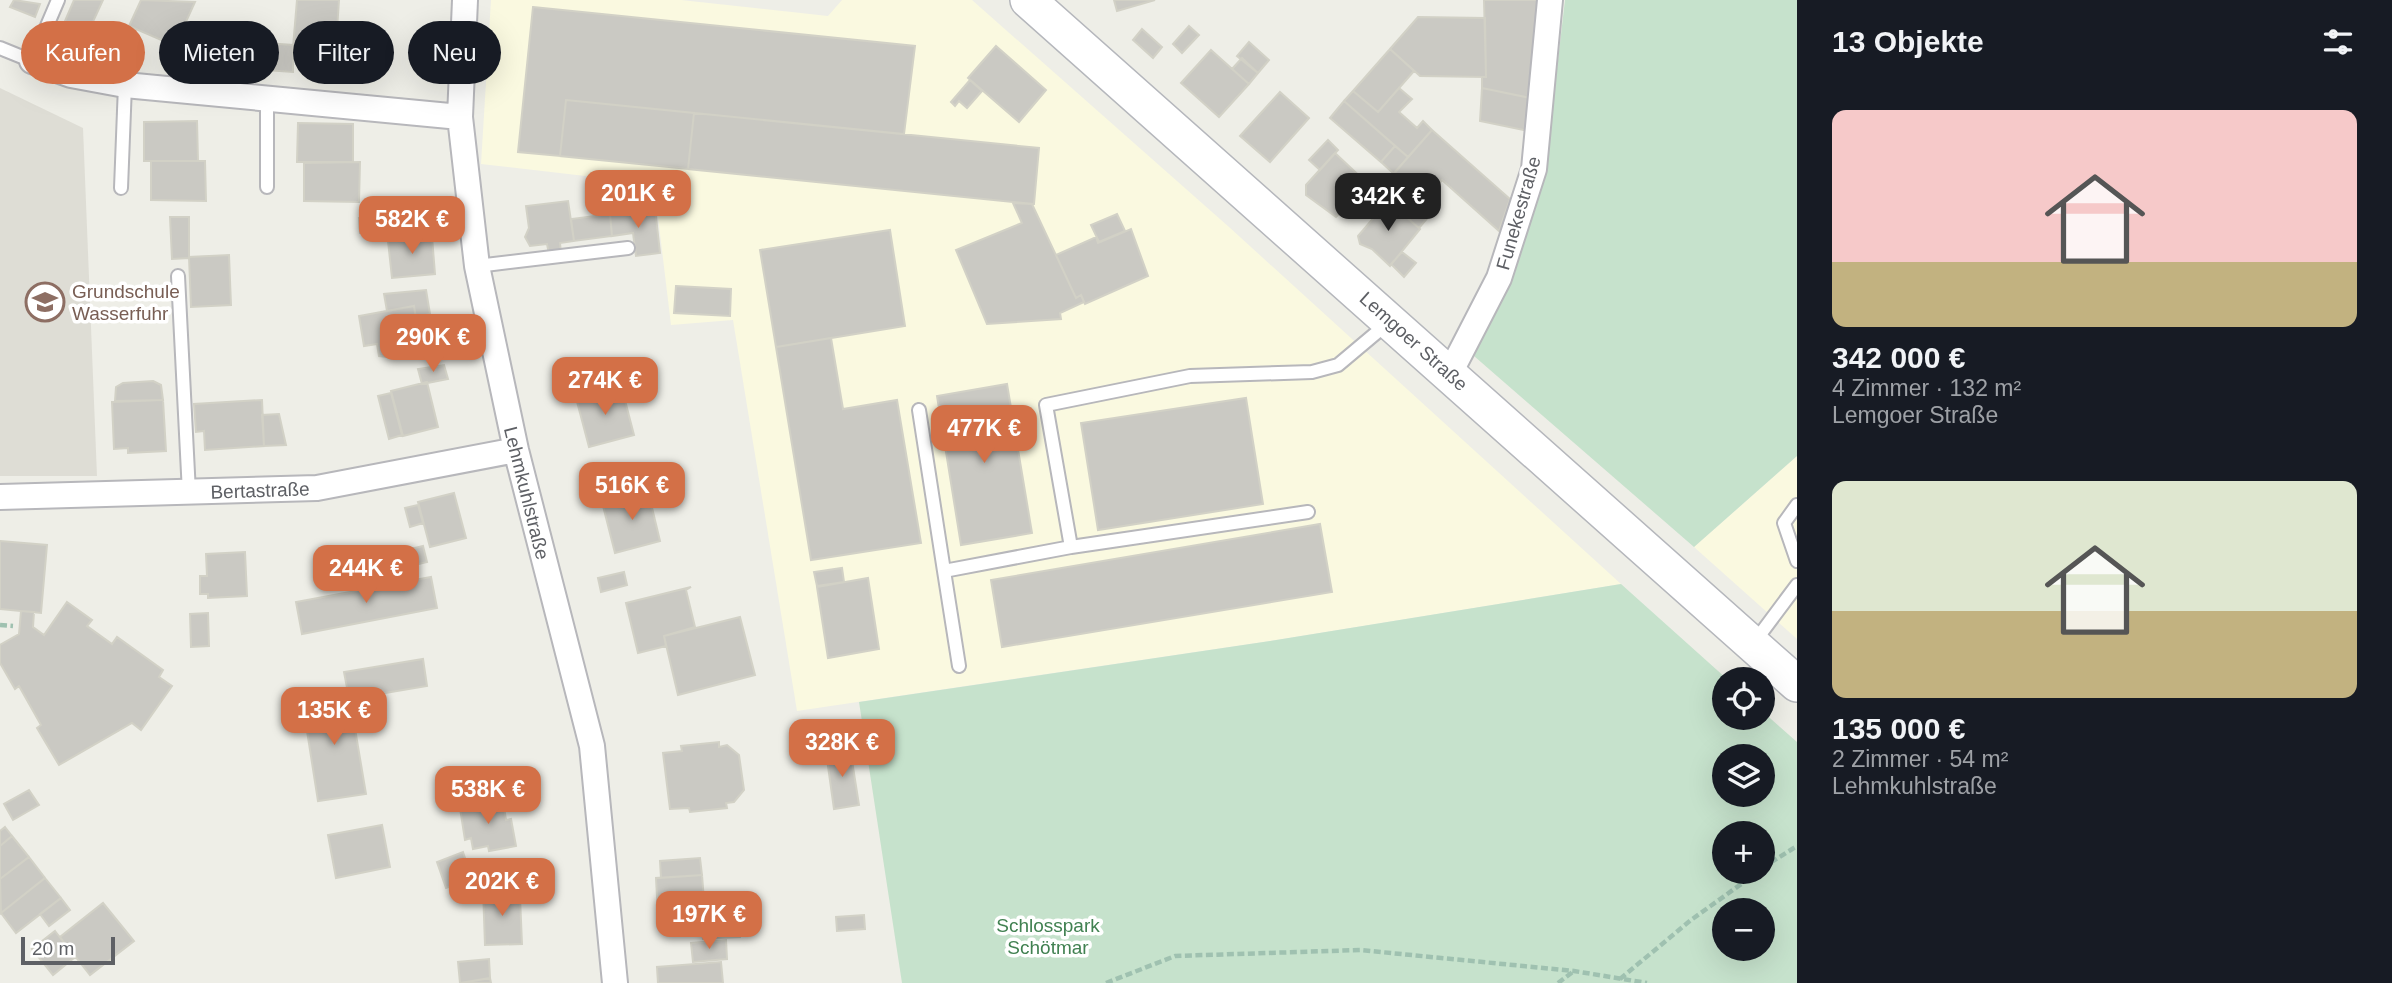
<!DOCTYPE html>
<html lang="de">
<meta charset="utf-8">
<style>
:root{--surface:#171b24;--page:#20242c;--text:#f1f3f6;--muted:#9ea1a6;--accent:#d37047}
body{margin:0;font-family:Arial,sans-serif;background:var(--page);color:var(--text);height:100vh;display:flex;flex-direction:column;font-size:26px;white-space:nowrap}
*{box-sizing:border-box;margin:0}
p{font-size:23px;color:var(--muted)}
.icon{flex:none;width:38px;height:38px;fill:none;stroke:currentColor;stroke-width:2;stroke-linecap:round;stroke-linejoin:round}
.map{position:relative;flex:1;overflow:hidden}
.details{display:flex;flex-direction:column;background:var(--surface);width:595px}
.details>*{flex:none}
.top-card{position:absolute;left:21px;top:21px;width:665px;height:63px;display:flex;gap:14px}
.controls{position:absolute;left:1712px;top:667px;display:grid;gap:14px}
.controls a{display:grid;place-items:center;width:63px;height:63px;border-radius:50%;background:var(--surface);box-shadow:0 7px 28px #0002;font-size:35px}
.scale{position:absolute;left:21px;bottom:18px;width:94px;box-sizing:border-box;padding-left:7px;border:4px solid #5e6065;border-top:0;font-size:19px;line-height:24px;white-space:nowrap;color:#5e6065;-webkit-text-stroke:5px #fff;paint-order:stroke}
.price{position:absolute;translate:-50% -60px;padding:0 16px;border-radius:14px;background:var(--accent);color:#fff;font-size:23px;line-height:46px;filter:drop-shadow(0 2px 4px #0008)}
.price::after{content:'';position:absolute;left:50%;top:42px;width:21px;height:16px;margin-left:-10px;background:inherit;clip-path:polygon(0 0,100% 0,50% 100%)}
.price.active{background:#222;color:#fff}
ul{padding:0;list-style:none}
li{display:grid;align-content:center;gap:14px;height:371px;padding:0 35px}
li span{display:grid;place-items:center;height:217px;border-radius:14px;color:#555}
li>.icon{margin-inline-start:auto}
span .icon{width:126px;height:126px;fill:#fffc;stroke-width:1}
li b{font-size:30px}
h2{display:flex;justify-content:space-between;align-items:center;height:84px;padding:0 35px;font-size:30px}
.pill{padding:0 24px;border-radius:32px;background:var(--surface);box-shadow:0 7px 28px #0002;font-size:24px;line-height:63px}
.pill.active{background:var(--accent);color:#fff}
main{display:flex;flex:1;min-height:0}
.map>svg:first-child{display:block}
.commercial{fill:#faf9e0}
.education{fill:#deddd5}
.green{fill:#c6e2cc;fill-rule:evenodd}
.building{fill:#cac9c3;stroke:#d2d1c6;stroke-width:2}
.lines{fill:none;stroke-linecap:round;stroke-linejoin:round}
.lane-casing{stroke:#b7b7bb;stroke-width:16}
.street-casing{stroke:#b7b7bb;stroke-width:28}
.secondary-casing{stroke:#b5b7bc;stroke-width:38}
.path{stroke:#9fc1b0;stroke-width:4.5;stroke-dasharray:7 3.5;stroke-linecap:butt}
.lane{stroke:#fff;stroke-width:12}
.street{stroke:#fff;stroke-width:24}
.secondary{stroke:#fff;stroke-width:35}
.labels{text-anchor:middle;stroke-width:7;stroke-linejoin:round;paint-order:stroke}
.street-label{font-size:19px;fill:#5e6065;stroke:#fff}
.education-label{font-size:19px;fill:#785e54;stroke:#fff;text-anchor:start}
.park-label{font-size:19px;fill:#418151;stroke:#fff}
</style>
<main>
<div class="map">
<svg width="1797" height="983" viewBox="0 0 1797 983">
<rect width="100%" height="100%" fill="#eeeee7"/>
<path class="commercial" d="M491 0H681L828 16 842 0H972L1229 227 1621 584 1270 641 797 711 733 320 671 325 654 184 481 164Z
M1797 456V639L1694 547Z"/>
<path class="education" d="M0 88 83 128 97 476H0Z"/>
<path class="green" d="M1565 0H1797V456L1694 547 1474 356 1508 282 1545 172Z
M1621 584 1727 679H1724V718H1762V711L1797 742V983H902L859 702 1270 641ZM1724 756H1762V794H1724ZM1724 833H1762V872H1724ZM1724 910H1762V948H1724Z"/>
<path class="building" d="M14 0 40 4 35 17 10 7Z
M74 0H103L85 39 62 28Z
M141 0 195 2 175 46 129 26Z
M297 0H339L337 30H344L342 51 293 47Z
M1114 0H1155L1117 11Z
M1484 0H1542L1535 99 1482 88V77H1486Z
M533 7 915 46 904 134 566 100 560 156 518 152Z
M1418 17 1485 18 1486 77 1420 76 1390 49Z
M1189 26 1199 35 1182 53 1173 44Z
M1142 29 1162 47 1153 58 1133 40Z
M237 41 293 45V72L235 68Z
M1249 42 1269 60 1258 73 1237 56Z
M996 46 1046 90 1019 122 968 78Z
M1390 49 1414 71 1378 112 1353 91Z
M1211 50 1249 84 1219 117 1181 83Z
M1242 58 1258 73 1249 84 1232 69Z
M970 80 982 91 967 108 959 101 955 106 951 102Z
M1399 88 1412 99 1399 112 1417 128 1423 121 1432 130 1408 157 1344 101 1353 91 1378 112Z
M1482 88 1535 99 1528 131 1480 121Z
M1280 92 1309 118 1270 162 1240 136Z
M566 100 694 113 688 169 560 156Z
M1344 101 1395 146 1381 162 1330 118Z
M694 113 1039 148 1034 204 688 169Z
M197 121 198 161H144V122Z
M298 123 353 124V162H297Z
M1432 130 1510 199 1499 231 1442 180 1419 207 1429 216 1419 228 1388 201 1399 189 1388 180Z
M1328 140 1338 150 1320 170 1309 160Z
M1395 146 1408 157 1394 174 1381 162Z
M1335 153 1366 182 1360 190 1362 192 1336 217 1306 195V185Z
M151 161H205L206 201 151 200Z
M360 162 359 202 304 201V163Z
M568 201 574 241 560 243 561 253 549 254 547 244 530 246 525 237 529 228 526 206Z
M1388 201 1420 229 1390 266 1372 249 1360 244 1358 236Z
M1013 203 1032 204 1076 298 1081 295 1084 302 1060 313 1061 319 987 324 956 250 1022 223Z
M655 208 660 253 636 256 633 233 612 236 610 214Z
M610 214 612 236 574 241 571 219Z
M1117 214 1125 231 1099 242 1091 225Z
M170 217H189V258L172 259Z
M388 217V232L360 233 359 218Z
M1131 229 1148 276 1085 304 1081 295 1076 298 1056 255 1096 237 1098 243Z
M890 230 905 326 776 347 760 250Z
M426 233 427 238 432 237 435 274 392 278 388 241 410 239V234Z
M1402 252 1416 263 1404 277 1391 264Z
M229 255 231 305 191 307 189 257Z
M676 286 731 289 730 316 674 313Z
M426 290 430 314 416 317 414 306 387 311 384 294Z
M414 306 421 349 388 357 379 356 377 344 364 346 359 316Z
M831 338 843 409 897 400 921 543 811 560 776 347Z
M444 365 448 379 422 384 418 369Z
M153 381 161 385 163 400 115 401 116 387 123 383Z
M427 382 438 427 403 436 391 391Z
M1007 384 1032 533 961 545 937 396Z
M621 385 634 435 589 447 575 394 579 400Z
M391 393 402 435 389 439 378 396Z
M1246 398 1263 504 1098 530 1081 423Z
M163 400 166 451 128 453V448L114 449 112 402Z
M262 400 264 446 205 450 204 431 196 432 194 404Z
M279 414 286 445 264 446 262 415Z
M648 491 660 541 615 553 601 498 605 505Z
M454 493 466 538 430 547 418 502Z
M418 505 423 523 410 527 405 508Z
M1320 524 1332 592 1002 647 991 580Z
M0 541 47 545 41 613 0 609Z
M423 546 427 562 402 568 398 552Z
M245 552 247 596 208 598V594H200V576H207L206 554Z
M842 568 844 582 817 586 814 572Z
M624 572 627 585 601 592 598 578Z
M431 577 437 608 302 634 296 602Z
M868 578 879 649 828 658 817 587Z
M691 587 686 590 695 627 664 636 666 646 638 653 626 603Z
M67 602 92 620 87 626 112 644 117 637 163 670 159 677 172 686 141 730 132 723 59 765 37 728 41 725 19 686 15 689 0 663V645L19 634 21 611 34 612 33 627 44 635Z
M208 613 209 646 191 647 190 614Z
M740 617 755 675 678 695 664 636Z
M423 659 427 686 367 696 366 692 348 693 344 672Z
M349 693 366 794 318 801 302 699Z
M719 742V747L727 745 739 755 744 790 734 802 726 803 727 808 690 812 689 808 670 809 663 753 682 751 681 746Z
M850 748 859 805 834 809 826 752Z
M29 790 39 805 13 820 4 804Z
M503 801 506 820 511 819 516 846 489 851 488 846 473 849 471 838 465 840 460 808Z
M382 825 390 867 336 878 328 835Z
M5 827 12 836 0 846V831Z
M12 836 29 857 0 879V846Z
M463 852 472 879 446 888 437 862Z
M29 857 45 878 1 913 0 879Z
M700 858 702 875 661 878 660 861Z
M702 875 705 913 658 916 656 878Z
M45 878 61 898 16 933 1 913Z
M504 888V898L520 897 522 944 485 945 483 889Z
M61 898 70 910 49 926 40 914Z
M103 903 134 941 90 975 60 937Z
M864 915 865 929 837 931 836 917Z
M739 917 740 937 703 939 701 920Z
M55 931 75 957 53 975 32 949Z
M726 940 727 959 693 962 691 943Z
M489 959 490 978 460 983 458 962Z
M721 962 723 983H658L657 967Z
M490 978 491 983H462Z"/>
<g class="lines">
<defs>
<path id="lane" d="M0 48 32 61 58 0
M267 187V99
M121 188 125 85
M477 266 628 248
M178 276 189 493
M919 410 944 571
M1797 505 1784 523 1797 561
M1308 512 1071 547 1046 405 1190 376 1312 372 1338 365 1388 323
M1753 644 1797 585
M959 666 944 571 1071 547"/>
<path id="street" d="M465 0 460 117 477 266 516 450 592 746 615 983
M32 61 71 75 125 85 460 117
M1450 373 1499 278 1534 169 1550 0
M0 497 317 488 516 450"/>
<path id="secondary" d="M1028 0 1797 684"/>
</defs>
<use href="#lane" class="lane-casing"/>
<use href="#street" class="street-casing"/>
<use href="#secondary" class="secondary-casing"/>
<path class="path" d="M0 625 13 626
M1762 868 1797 846
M1620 979 1691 920 1758 872
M1106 983 1175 956 1360 950 1574 971 1647 983
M1558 983 1574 971"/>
<use href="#lane" class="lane"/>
<use href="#street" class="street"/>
<use href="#secondary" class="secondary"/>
</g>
<defs>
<symbol id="school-ring" viewBox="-11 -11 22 22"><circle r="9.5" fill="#fff" stroke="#8d6e63" stroke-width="1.5"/><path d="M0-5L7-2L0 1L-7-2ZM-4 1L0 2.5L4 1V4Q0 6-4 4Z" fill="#8d6e63"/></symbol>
</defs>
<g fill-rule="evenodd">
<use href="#school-ring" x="23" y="280" width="44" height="44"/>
</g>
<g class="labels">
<g class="street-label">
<text transform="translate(1518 213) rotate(-74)" y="7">Funekestraße</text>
<text transform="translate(1414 341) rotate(42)" y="7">Lemgoer Straße</text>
<text transform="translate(260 490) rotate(-2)" y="7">Bertastraße</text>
<text transform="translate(527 493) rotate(76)" y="7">Lehmkuhlstraße</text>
</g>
<g class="education-label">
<text x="72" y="298">Grundschule<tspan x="72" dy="22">Wasserfuhr</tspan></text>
</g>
<g class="park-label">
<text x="1048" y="932">Schlosspark<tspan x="1048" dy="22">Schötmar</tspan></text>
</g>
</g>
</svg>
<div class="controls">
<a><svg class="icon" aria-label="locate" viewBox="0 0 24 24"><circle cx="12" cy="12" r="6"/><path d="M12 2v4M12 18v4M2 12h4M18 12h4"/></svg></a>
<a><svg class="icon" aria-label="layers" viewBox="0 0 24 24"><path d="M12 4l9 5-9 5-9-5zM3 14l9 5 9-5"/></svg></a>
<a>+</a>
<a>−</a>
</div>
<div class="scale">20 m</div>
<b class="price" style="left:638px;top:230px">201K €</b>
<b class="price active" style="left:1388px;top:233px">342K €</b>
<b class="price" style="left:412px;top:256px">582K €</b>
<b class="price" style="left:433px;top:374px">290K €</b>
<b class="price" style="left:605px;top:417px">274K €</b>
<b class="price" style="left:984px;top:465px">477K €</b>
<b class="price" style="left:632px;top:522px">516K €</b>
<b class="price" style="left:366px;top:605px">244K €</b>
<b class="price" style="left:334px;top:747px">135K €</b>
<b class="price" style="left:842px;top:779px">328K €</b>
<b class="price" style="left:488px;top:826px">538K €</b>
<b class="price" style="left:502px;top:918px">202K €</b>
<b class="price" style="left:709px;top:951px">197K €</b>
<div class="top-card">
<a class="pill active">Kaufen</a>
<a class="pill">Mieten</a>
<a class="pill">Filter</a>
<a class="pill">Neu</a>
</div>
</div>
<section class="details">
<h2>13 Objekte<svg class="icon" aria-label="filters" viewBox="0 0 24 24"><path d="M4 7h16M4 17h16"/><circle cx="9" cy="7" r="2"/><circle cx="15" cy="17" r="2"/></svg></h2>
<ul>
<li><span style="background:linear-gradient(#f6c9c9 70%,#c2b280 0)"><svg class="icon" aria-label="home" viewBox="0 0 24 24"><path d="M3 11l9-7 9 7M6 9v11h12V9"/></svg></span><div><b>342 000 €</b><p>4 Zimmer · 132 m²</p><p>Lemgoer Straße</p></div></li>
<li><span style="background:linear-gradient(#dfe7d0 60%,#c2b280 0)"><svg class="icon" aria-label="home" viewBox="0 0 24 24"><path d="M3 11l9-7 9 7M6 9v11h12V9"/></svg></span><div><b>135 000 €</b><p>2 Zimmer · 54 m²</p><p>Lehmkuhlstraße</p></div></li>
</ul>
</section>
</main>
